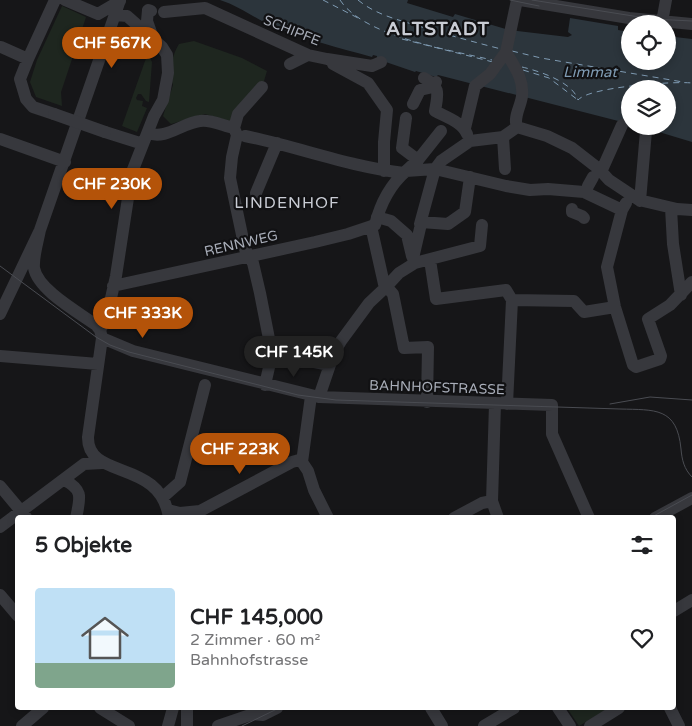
<!DOCTYPE html>
<html lang="de">
<meta charset="utf-8">
<style>
:root{--surface:#fff;--page:#f2f2f2;--text:#202124;--muted:#757577;--accent:#b45309}
body{margin:0;font-family:"Varela Round",sans-serif;background:var(--page);color:var(--text);height:100vh;display:flex;flex-direction:column;font-size:19px;white-space:nowrap}
*{box-sizing:border-box;margin:0}
p{font-size:16px;color:var(--muted)}
.icon{flex:none;width:28px;height:28px;fill:none;stroke:currentColor;stroke-width:2;stroke-linecap:round;stroke-linejoin:round}
.map{position:relative;flex:1;overflow:hidden}
.details{position:absolute;left:15px;top:515px;width:661px;height:195px;display:flex;flex-direction:column;background:var(--surface);border-radius:5px;box-shadow:0 2px 8px #0003}
.details>*{flex:none}
.controls{position:absolute;left:621px;top:15px;display:grid;gap:10px}
.controls a{display:grid;place-items:center;width:55px;height:55px;border-radius:50%;background:var(--surface);box-shadow:0 2px 8px #0003;font-size:25px}
.price{position:absolute;translate:-50% -42px;padding:0 11px;border-radius:18px;background:var(--accent);color:#fff;font-size:16px;line-height:32px;filter:drop-shadow(0 1px 2px #0008)}
.price::after{content:'';position:absolute;left:50%;top:30px;width:15px;height:11px;margin-left:-8px;background:inherit;clip-path:polygon(0 0,100% 0,50% 100%)}
.price.active{background:#222;color:#fff}
ul{padding:0;list-style:none}
li{display:flex;align-items:center;gap:15px;height:125px;padding:0 20px}
li span{display:grid;place-items:center;flex:none;width:140px;height:100px;border-radius:5px;color:#555}
li>.icon{margin-inline-start:auto}
span .icon{width:60px;height:60px;fill:#fffc;stroke-width:1}
li b{font-size:21px}
h2{display:flex;justify-content:space-between;align-items:center;height:60px;padding:0 20px;font-size:21px}
.map>svg:first-child{display:block}
.green{fill:#1e261f}
.water{fill:#2c353c}
.lines{fill:none;stroke-linecap:round;stroke-linejoin:round}
.ferry{stroke:#7f9bb3;stroke-width:1;stroke-dasharray:6 5;stroke-linecap:butt}
.minor{stroke:#37383d;stroke-width:12}
.tram{stroke:#4a4c52;stroke-width:1}
.minor-bridge{stroke:#37383d;stroke-width:12}
.labels{text-anchor:middle;stroke-width:4.5;stroke-linejoin:round;paint-order:stroke}
.street-label{font-size:14px;fill:#a8adb8;stroke:#111113}
.water-label{font-size:15px;font-style:italic;fill:#7f9bb3;stroke:#111113}
.quarter-label{font-size:16px;letter-spacing:1px;fill:#c9ccd4;stroke:#111113}
.district-label{font-size:19px;font-weight:bold;letter-spacing:1px;fill:#c9ccd4;stroke:#111113}
</style>
<div class="map">
<svg width="692" height="726" viewBox="0 0 692 726">
<rect width="100%" height="100%" fill="#161618"/>
<path class="green" d="M62 6 86 17 61 92 62 106 36 97 30 82 37 60Z
M194 41 242 58 267 71 264 81 242 104 233 122 205 114 171 124 163 116 173 85C168 73 172 55 179 44Z
M150 58 152 62 149 102 146 101 141 94H138L136 98 137 100 143 101 142 106 147 108 137 132 122 126 145 61 146 59Z
M567 708H609L579 726Z"/>
<path class="water" d="M220 0H408L407 3 453 17 455 14 509 30 568 37 572 35 568 32 570 18 618 26V30L630 32V61H668V33L675 34V37L692 39V142L639 126H668V89H630V124L438 75 436 77 416 71 415 72 377 59V56L373 55 372 57C339 48 305 39 272 26 254 18 239 6 220 0Z"/>
<g class="lines">
<path class="ferry" d="M323 0 358 18
M340 0C364 37 451 50 492 60
M358 0C376 15 399 20 422 27 448 35 474 42 501 49
M402 39 493 62
M512 51 541 58 683 82
M522 67C539 71 573 82 578 100 589 87 673 81 692 83
M523 70 549 78 578 100"/>
<path class="minor" d="M65 0 98 14 120 1
M517 0 506 52C514 66 524 79 522 96 521 106 513 117 517 127L547 136 572 148 599 169 609 180 639 200 677 209 692 210
M520 0 629 18 692 24
M151 11 148 10 147 21 153 38
M164 12 205 8 308 55 327 59 372 66 381 62
M662 22 666 0
M1 47 28 59 20 79 26 99 33 107 54 114
M28 59 55 0
M290 64 308 55
M333 64 368 83 387 110 384 142V171
M424 78C441 87 438 94 435 111 446 117 462 122 467 134
M262 87 238 114 234 128 237 135 232 157 230 178 245 249 253 263 260 293 272 354 265 385
M413 104 420 90 433 87 436 82
M406 118 402 148 418 160
M465 128 475 86 490 74 506 52
M105 132 143 144
M148 133C166 140 182 123 200 121 210 119 224 126 234 128
M245 136C299 147 350 167 404 173
M503 137 505 169
M0 139 65 162
M406 171 418 160 441 131
M601 172 622 125
M588 186 593 177
M256 193 277 143
M640 201 646 131
M626 203 622 210 607 267 615 307 633 365 636 367 660 359 661 356 648 319 670 305 692 282
M671 208 673 244 681 295
M572 209V212L582 216 584 218
M377 217 391 221 407 235 412 256
M421 222 448 224 465 212 470 177
M371 226 384 284 393 294 404 348 428 347 427 402
M40 230C38 241 33 256 34 268 38 290 78 312 96 325L100 330 102 338 88 437C87 481 161 458 169 518
M430 260 436 299 506 290 512 300
M415 263 412 256 414 254 421 224H420L435 169 441 161 470 141 503 137 517 127
M113 286 315 242 348 234 375 225C380 205 390 185 406 171L435 169 506 186 530 190 548 189 584 192 622 210
M512 300 574 301 584 312 615 307
M0 314 40 230 120 0
M100 330 106 320 116 276 132 172 154 116 163 100 168 73 167 55 162 47 127 16 116 15
M102 338 133 351 319 397 552 405V434L589 518
M272 354 330 365
M0 356 98 364
M311 396 302 462 308 471 314 490 328 518
M319 397 334 353 341 341 369 303 386 287 399 273 415 263 480 246 482 225
M495 404 492 501 498 518
M507 404 512 300
M64 480C84 490 80 498 76 518
M0 486 26 517
M163 497 180 482 205 385
M168 510 180 513 200 511 292 462 299 460 302 462
M454 518 482 503 492 501
M655 518 692 498
M0 527 84 464 102 463
M0 595 18 616
M674 611 692 600
M100 708 129 726
M187 708V726
M431 708 442 726
M558 708 570 726
M670 708 679 726
M22 726 43 708
M168 726 173 708
M218 726 253 714 263 715 277 708
M484 726 514 708
M590 726 619 708"/>
<path class="tram" d="M510 0 539 6
M532 0 652 19 692 21
M0 266 96 337 110 345 129 352 298 395 336 400 620 409C655 410 677 407 681 449 682 460 684 469 692 477
M610 404 650 397 692 400
M650 518 692 495
M242 726 279 708"/>
<path class="minor-bridge" d="M54 114 105 132"/>
</g>
<g class="labels">
<g class="street-label">
<text transform="translate(292 30) rotate(22)" y="5">SCHIPFE</text>
<text transform="translate(241 243) rotate(-13)" y="5">RENNWEG</text>
<text transform="translate(437 387) rotate(2)" y="5">BAHNHOFSTRASSE</text>
</g>
<g class="water-label">
<text x="590" y="77">Limmat</text>
</g>
<g class="quarter-label">
<text x="287" y="208">LINDENHOF</text>
</g>
<g class="district-label">
<text x="438" y="35">ALTSTADT</text>
</g>
</g>
</svg>
<div class="controls">
<a><svg class="icon" aria-label="locate" viewBox="0 0 24 24"><circle cx="12" cy="12" r="6"/><path d="M12 2v4M12 18v4M2 12h4M18 12h4"/></svg></a>
<a><svg class="icon" aria-label="layers" viewBox="0 0 24 24"><path d="M12 4l9 5-9 5-9-5zM3 14l9 5 9-5"/></svg></a>
</div>
<b class="price" style="left:112px;top:69px">CHF 567K</b>
<b class="price" style="left:112px;top:210px">CHF 230K</b>
<b class="price" style="left:143px;top:339px">CHF 333K</b>
<b class="price active" style="left:294px;top:378px">CHF 145K</b>
<b class="price" style="left:240px;top:475px">CHF 223K</b>
<section class="details">
<h2>5 Objekte<svg class="icon" aria-label="filters" viewBox="0 0 24 24"><path d="M4 7h16M4 17h16"/><circle cx="9" cy="7" r="2"/><circle cx="15" cy="17" r="2"/></svg></h2>
<ul>
<li><span style="background:linear-gradient(#bfe0f5 75%,#7fa58c 0)"><svg class="icon" aria-label="home" viewBox="0 0 24 24"><path d="M3 11l9-7 9 7M6 9v11h12V9"/></svg></span><div><b>CHF 145,000</b><p>2 Zimmer · 60 m²</p><p>Bahnhofstrasse</p></div><svg class="icon" aria-label="heart" viewBox="0 0 24 24"><path d="M12 20l-8-8c-3-5 5-10 8-4 3-6 11-1 8 4z"/></svg></li>
</ul>
</section>
</div>
